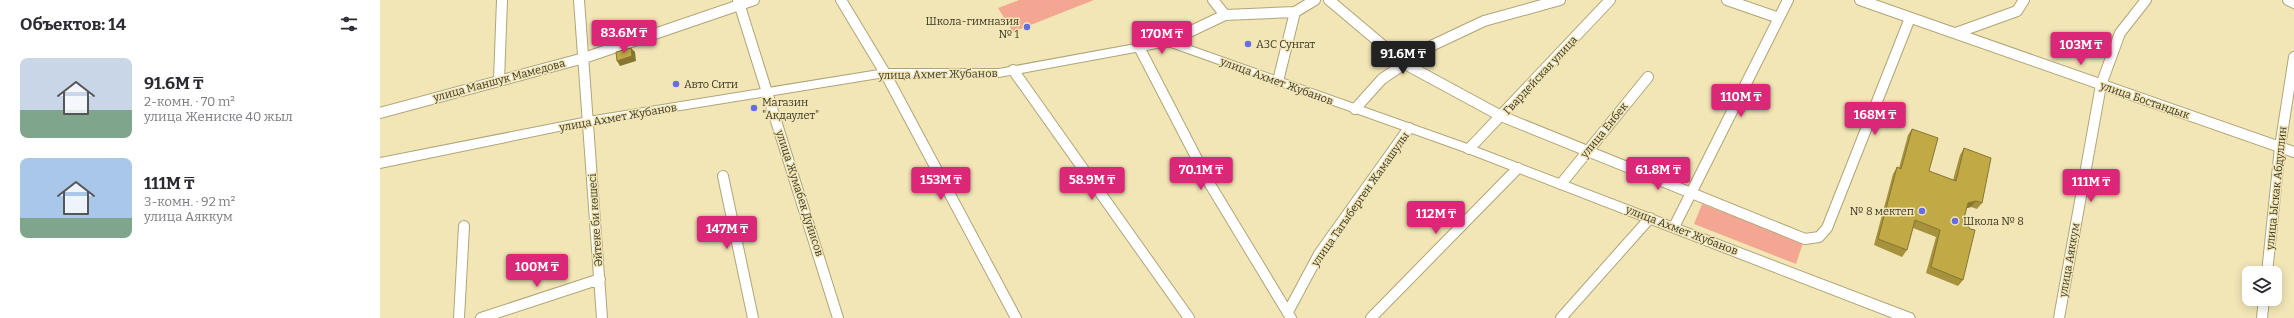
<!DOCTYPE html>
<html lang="ru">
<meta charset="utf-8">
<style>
:root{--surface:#fff;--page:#f7f7f7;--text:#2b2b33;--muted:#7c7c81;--accent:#db2777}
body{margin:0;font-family:Bitter,serif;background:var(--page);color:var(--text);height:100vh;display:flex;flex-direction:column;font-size:15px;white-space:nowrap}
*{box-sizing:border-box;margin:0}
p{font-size:13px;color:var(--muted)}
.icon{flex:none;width:22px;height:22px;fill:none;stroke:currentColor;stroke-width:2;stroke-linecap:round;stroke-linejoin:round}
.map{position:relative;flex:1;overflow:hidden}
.sheet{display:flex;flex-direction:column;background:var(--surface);width:380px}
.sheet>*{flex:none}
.tools{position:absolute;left:1862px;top:266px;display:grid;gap:8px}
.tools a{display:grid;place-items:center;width:40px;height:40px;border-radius:8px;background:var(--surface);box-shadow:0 2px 10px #0003;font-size:20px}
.price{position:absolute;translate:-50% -34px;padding:0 9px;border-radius:4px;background:var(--accent);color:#fff;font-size:13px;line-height:26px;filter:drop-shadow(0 1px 2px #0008)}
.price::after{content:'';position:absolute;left:50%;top:24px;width:12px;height:9px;margin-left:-6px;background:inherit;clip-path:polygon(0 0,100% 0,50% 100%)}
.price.selected{background:#222;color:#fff}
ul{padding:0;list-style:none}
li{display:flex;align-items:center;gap:12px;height:100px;padding:0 20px}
li span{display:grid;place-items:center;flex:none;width:112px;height:80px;border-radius:8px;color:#555}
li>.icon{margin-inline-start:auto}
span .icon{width:48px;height:48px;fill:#fffc;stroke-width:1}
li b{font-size:17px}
h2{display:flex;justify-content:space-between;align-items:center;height:48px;padding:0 20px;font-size:17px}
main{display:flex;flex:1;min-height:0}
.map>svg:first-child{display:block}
.green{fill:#f3a792}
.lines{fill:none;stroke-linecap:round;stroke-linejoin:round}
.minor-casing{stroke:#b0a578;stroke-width:12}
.major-casing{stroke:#b0a578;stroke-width:2}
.minor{stroke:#fff;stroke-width:10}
.major{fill:#fff;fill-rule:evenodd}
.wall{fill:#a6913c}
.shaded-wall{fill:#877631}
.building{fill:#c1a946;stroke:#877631}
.poi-dot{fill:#636de6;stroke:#f2e6b7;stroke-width:1.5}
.labels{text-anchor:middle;stroke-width:3;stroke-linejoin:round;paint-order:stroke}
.poi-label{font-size:11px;fill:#3d3826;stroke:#f2e6b7;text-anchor:start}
.street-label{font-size:11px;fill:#3d3826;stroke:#f2e6b7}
</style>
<main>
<section class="sheet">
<h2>Объектов: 14<svg class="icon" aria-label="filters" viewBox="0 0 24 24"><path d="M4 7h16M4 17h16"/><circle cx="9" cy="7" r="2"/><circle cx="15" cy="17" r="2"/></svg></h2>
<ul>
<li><span style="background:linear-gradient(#c9d6e8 65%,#7fa58c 0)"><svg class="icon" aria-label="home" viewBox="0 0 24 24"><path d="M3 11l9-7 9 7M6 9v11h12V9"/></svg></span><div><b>91.6M ₸</b><p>2-комн. · 70 m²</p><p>улица Жениске 40 жыл</p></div></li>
<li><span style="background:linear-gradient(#a9c7e8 75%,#7fa58c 0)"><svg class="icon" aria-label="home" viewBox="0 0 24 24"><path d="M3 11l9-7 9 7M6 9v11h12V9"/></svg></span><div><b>111M ₸</b><p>3-комн. · 92 m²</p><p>улица Аяккум</p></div></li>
</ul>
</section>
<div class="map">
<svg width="1914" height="318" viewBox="0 0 1914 318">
<rect width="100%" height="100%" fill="#f2e6b7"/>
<path class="green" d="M639 0H714L633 32 618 8Z
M1322 204 1423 243 1416 264 1314 224Z"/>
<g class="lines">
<defs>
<path id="minor" d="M199 0 222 318
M358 0 458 318
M461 0 505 73 636 318
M833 0 845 15
M949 0 1025 64 1121 116 1425 239 1439 237 1447 228 1530 18
M1347 0 1399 18
M1480 0 1914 152
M1908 0 1914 3
M1576 33 1637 11 1644 0
M788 42 845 15 915 12
M759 47 831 186 911 318
M633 70 809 318
M119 80 122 0
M898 81 915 12 935 0
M975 109 1002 79 1051 46 1104 21 1180 0
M0 113 204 58 374 0
M1089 149 1230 0
M343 176 373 318
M1181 184 1268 77
M1294 227 1408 0
M1887 273 1900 147 1914 57
M908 312 939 254 1029 128
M79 318 84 226
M101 318 220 279
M991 318 1138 168
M1181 318 1270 218
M1679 318 1721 85 1740 33 1766 0
M1882 318 1884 299"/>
<path id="major" d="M788 38 1093 146 1533 314 1535 318H1513L1085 152 788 46 619 77H505L208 125 0 168V158L208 117 505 69H619Z"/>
</defs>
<use href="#minor" class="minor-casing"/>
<use href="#major" class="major-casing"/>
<use href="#minor" class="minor"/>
<use href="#major" class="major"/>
</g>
<path class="wall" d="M1532 129 1549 171 1573 180 1580 155 1584 148 1602 203 1597 209 1591 207 1586 208 1584 218 1583 280 1578 286 1546 273 1556 237 1533 228 1527 250 1522 257 1494 245 1513 174 1517 167 1519 168 1528 135Z"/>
<path class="shaded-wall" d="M251 48 255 52 256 61 240 66 237 61Z
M1596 201 1591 207 1583 209 1588 203Z"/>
<path class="building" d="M251 48 252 56 237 61 236 52Z
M1532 129 1558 138 1549 171 1576 181 1584 148 1611 158 1602 203 1596 201 1588 203 1584 218 1590 229 1595 230 1583 280 1551 267 1560 230 1535 220 1527 250 1498 239 1517 167 1521 169Z"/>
<g class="poi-dot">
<circle cx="647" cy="27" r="4"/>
<circle cx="868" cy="44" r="4"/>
<circle cx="296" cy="84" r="4"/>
<circle cx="374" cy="108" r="4"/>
<circle cx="1542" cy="211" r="4"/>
<circle cx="1575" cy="221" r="4"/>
</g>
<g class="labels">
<g class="poi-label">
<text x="639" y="25" text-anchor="end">Школа-гимназия<tspan x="639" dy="13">№ 1</tspan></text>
<text x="876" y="48">АЗС Сунгат</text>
<text x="304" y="88">Авто Сити</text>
<text x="382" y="106">Магазин<tspan x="382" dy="13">"Акдаулет"</tspan></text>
<text x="1534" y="215" text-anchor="end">№ 8 мектеп</text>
<text x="1583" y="225">Школа № 8</text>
</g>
<g class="street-label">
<text transform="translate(558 74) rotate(-1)" y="4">улица Ахмет Жубанов</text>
<text transform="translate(1160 75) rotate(-47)" y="4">Гвардейская улица</text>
<text transform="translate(119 80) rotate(-15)" y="4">улица Маншук Мамедова</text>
<text transform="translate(897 81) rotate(20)" y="4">улица Ахмет Жубанов</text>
<text transform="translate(1765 100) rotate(19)" y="4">улица Бостандык</text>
<text transform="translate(238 117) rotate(-10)" y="4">улица Ахмет Жубанов</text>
<text transform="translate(1224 130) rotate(-51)" y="4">улица Енбек</text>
<text transform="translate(1896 188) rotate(-84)" y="4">улица Ыскак Абдуллин</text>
<text transform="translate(420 193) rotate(72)" y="4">улица Жумабек Дуйисов</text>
<text transform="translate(980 199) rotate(-55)" y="4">улица Тагыберген Жамашулы</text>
<text transform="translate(215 220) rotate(-94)" y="4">Әйтеке би көшесі</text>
<text transform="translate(1302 230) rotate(21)" y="4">улица Ахмет Жубанов</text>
<text transform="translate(1689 260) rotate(-80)" y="4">улица Аяккум</text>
</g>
</g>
</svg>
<div class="tools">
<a><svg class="icon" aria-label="layers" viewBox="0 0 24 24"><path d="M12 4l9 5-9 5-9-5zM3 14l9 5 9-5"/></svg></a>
</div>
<b class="price" style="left:244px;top:54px">83.6M ₸</b>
<b class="price" style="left:782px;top:55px">170M ₸</b>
<b class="price" style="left:1701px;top:66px">103M ₸</b>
<b class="price selected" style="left:1023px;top:75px">91.6M ₸</b>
<b class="price" style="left:1361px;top:118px">110M ₸</b>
<b class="price" style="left:1495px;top:136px">168M ₸</b>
<b class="price" style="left:821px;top:191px">70.1M ₸</b>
<b class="price" style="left:1278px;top:191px">61.8M ₸</b>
<b class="price" style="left:561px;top:201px">153M ₸</b>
<b class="price" style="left:712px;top:201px">58.9M ₸</b>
<b class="price" style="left:1711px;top:203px">111M ₸</b>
<b class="price" style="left:1056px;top:235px">112M ₸</b>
<b class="price" style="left:347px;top:250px">147M ₸</b>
<b class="price" style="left:157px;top:288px">100M ₸</b>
</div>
</main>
